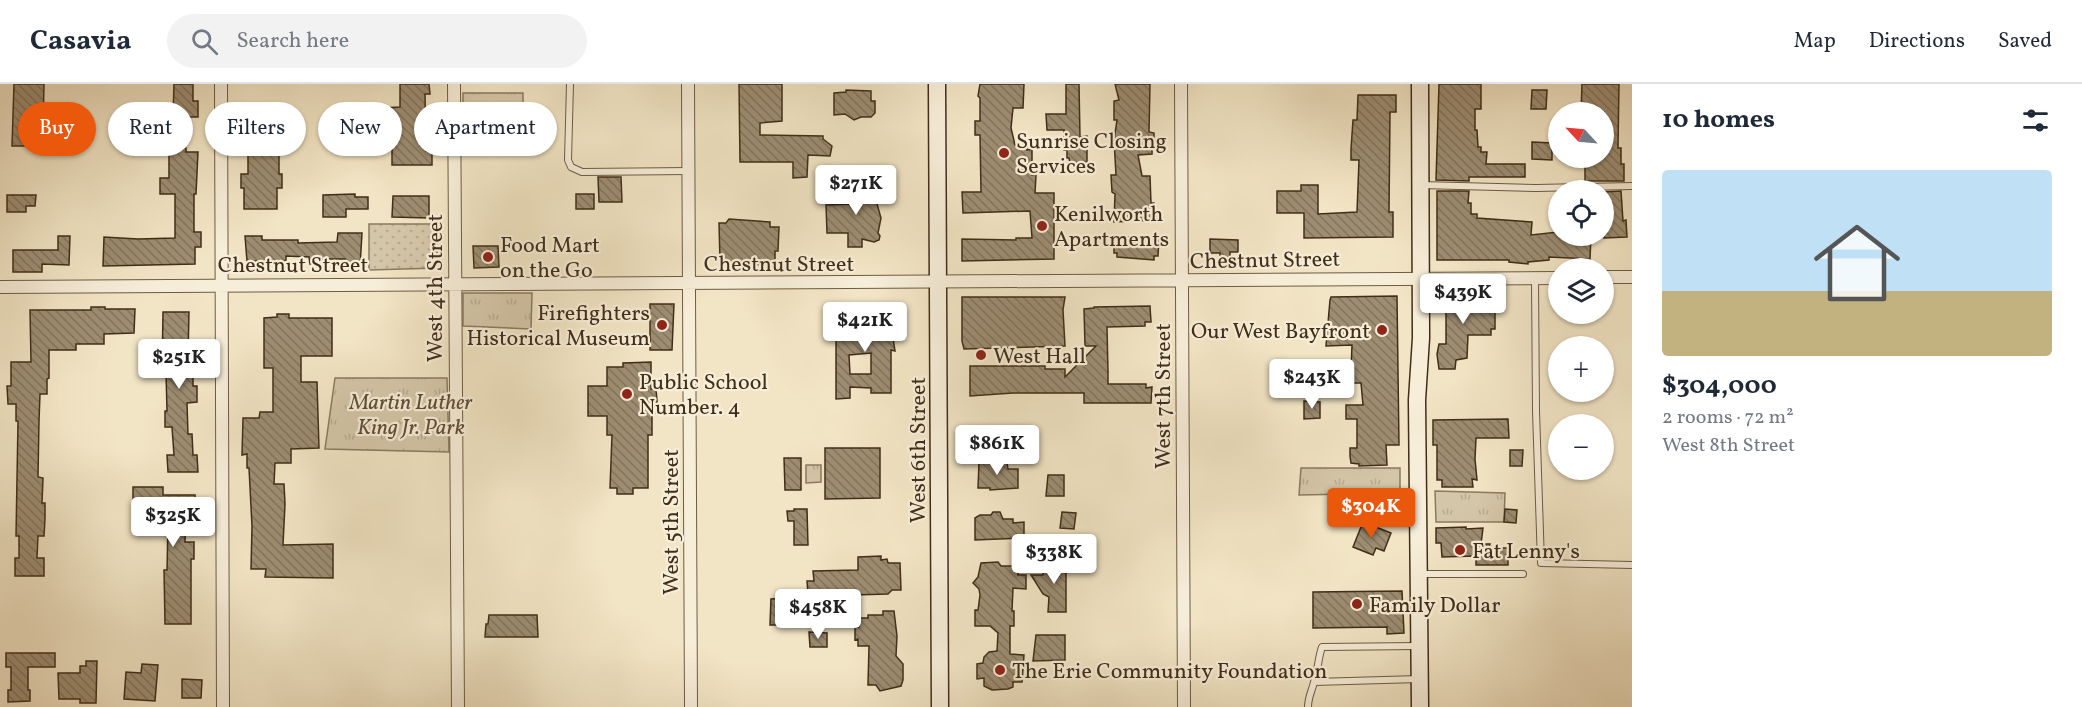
<!DOCTYPE html>
<meta charset="utf-8">
<style>
:root{--surface:#fff;--page:#f2f2f3;--text:#1f2937;--muted:#747a83;--line:#e0e1e3;--accent:#ea580c}
body{margin:0;font-family:Vollkorn,serif;background:var(--page);color:var(--text);height:100vh;display:flex;flex-direction:column;font-size:22px;white-space:nowrap}
*{box-sizing:border-box;margin:0}
p{font-size:20px;color:var(--muted)}
.icon{flex:none;width:33px;height:33px;fill:none;stroke:currentColor;stroke-width:2;stroke-linecap:round;stroke-linejoin:round}
.map{position:relative;flex:1;overflow:hidden}
.side{display:flex;flex-direction:column;background:var(--surface);width:450px}
.side>*{flex:none}
.top-card{position:absolute;left:18px;top:18px;width:570px;height:54px;display:flex;gap:12px}
.needle{width:39px;rotate:296deg}
.controls{position:absolute;left:1548px;top:18px;display:grid;gap:12px}
.controls a{display:grid;place-items:center;width:66px;height:66px;border-radius:50%;background:var(--surface);box-shadow:0 2px 4px #0004;font-size:30px}
.price{position:absolute;translate:-50% -51px;padding:0 14px;border-radius:6px;background:#fff;color:#222;font-size:20px;line-height:39px;filter:drop-shadow(0 2px 3px #0008)}
.price::after{content:'';position:absolute;left:50%;top:36px;width:18px;height:14px;margin-left:-9px;background:inherit;clip-path:polygon(0 0,100% 0,50% 100%)}
.price.selected{background:var(--accent);color:#fff}
ul{padding:0;list-style:none}
li{display:grid;align-content:center;gap:12px;height:318px;padding:0 30px}
li span{display:grid;place-items:center;height:186px;border-radius:6px;color:#555}
li>.icon{margin-inline-start:auto}
span .icon{width:108px;height:108px;fill:#fffc;stroke-width:1}
li b{font-size:26px}
h2{display:flex;justify-content:space-between;align-items:center;height:72px;padding:0 30px;font-size:26px}
.tag{padding:0 21px;border-radius:27px;background:var(--surface);box-shadow:0 2px 4px #0004;font-size:21px;line-height:54px}
.tag.selected{background:var(--accent);color:#fff}
header{display:flex;align-items:center;gap:36px;box-sizing:border-box;height:84px;padding:0 30px;background:var(--surface);border-bottom:2px solid var(--line)}
header strong{font-size:28px}
nav{display:flex;gap:33px;margin-inline-start:auto;font-size:21px}
.search{width:420px;height:54px;background:var(--page);display:flex;align-items:center;gap:15px;box-sizing:border-box;padding:0 21px;border-radius:33px;color:var(--muted);font-size:22px}
main{display:flex;flex:1;min-height:0}
.map>svg:first-child{display:block}
.grass{fill:url(#grass-tufts);stroke:#8a7a60;stroke-width:1.5}
.garden{fill:url(#garden-dots);stroke:#8a7a60;stroke-width:1.5}
.building{fill:url(#building-back-hatch);stroke:#412e19;stroke-width:1.5;fill-rule:evenodd}
.lines{fill:none;stroke-linecap:round;stroke-linejoin:round}
.lane-casing{stroke:#6d5c44;stroke-width:8}
.street-casing{stroke:#6d5c44;stroke-width:14}
.secondary-casing{stroke:#412e19;stroke-width:19}
.lane{stroke:#f7eed9;stroke-width:6}
.street{stroke:#f7eed9;stroke-width:12}
.secondary{stroke:#f7eed9;stroke-width:16}
.poi-dot{fill:#8f2418;stroke:#f7eed9;stroke-width:2}
.labels{text-anchor:middle;stroke-width:4.5;stroke-linejoin:round;paint-order:stroke}
.poi-label{font-size:22px;fill:#412e19;stroke:#f7eed9;text-anchor:start}
.street-label{font-size:22px;fill:#412e19;stroke:#f7eed9}
.park-label{font-size:22px;font-style:italic;fill:#5e4c36;stroke:#f7eed9}
</style>
<header>
<strong>Casavia</strong>
<div class="search"><svg class="icon" aria-label="search" viewBox="0 0 24 24"><circle cx="10" cy="10" r="6"/><path d="M15 15l6 6"/></svg>Search here</div>
<nav><a>Map</a><a>Directions</a><a>Saved</a></nav>
</header>
<main>
<div class="map">
<svg width="1632" height="623" viewBox="0 0 1632 623">
<defs>
<pattern id="grass-tufts" width="24" height="20" patternUnits="userSpaceOnUse" patternTransform="scale(1.5)"><rect width="24" height="20" fill="#d4c6a8"/><path d="M3 7l-1-3M5 7V3M7 7l1-3M15 17l-1-3M17 17v-4M19 17l1-3" fill="none" stroke="#b7aa90"/></pattern>
<pattern id="garden-dots" width="8" height="8" patternUnits="userSpaceOnUse" patternTransform="scale(1.5)"><rect width="8" height="8" fill="#d4c6a8"/><path d="M2 2h.1M6 6h.1" fill="none" stroke="#b7aa90" stroke-width="1.8" stroke-linecap="round"/></pattern>
<pattern id="building-back-hatch" width="6" height="6" patternUnits="userSpaceOnUse" patternTransform="scale(1.5)"><rect width="6" height="6" fill="#9d8d72"/><path d="M-1 5l2 2M0 0l6 6M5-1l2 2" fill="none" stroke="#82745d"/></pattern>
</defs>
<rect width="100%" height="100%" fill="#f2e5c5"/>
<filter id="stains"><feTurbulence type="fractalNoise" baseFrequency=".00333" numOctaves="4"/><feColorMatrix values="0 0 0 0 .2 0 0 0 0 .09 0 0 0 0 .02 0 0 0 .5 -.17"/></filter>
<radialGradient id="worn" r=".72"><stop offset=".6" stop-color="#630" stop-opacity="0"/><stop offset="1" stop-color="#630" stop-opacity=".3"/></radialGradient>
<path class="grass" d="M463 9H523V35L463 36Z
M463 209H532L531 245 463 242Z
M335 294H447L449 368 325 365Z
M806 381H821V398L806 399Z
M1301 384H1400V409L1299 411Z
M1435 407 1505 409 1504 438H1436Z"/>
<path class="garden" d="M369 140H437V184L369 186Z"/>
<path class="building" d="M14 0H44L43 43H46V62H12Z
M174 0H193V17H198V33H173Z
M400 0H429L430 10H425L426 67H432V81H392V53H383L382 24 400 23Z
M739 0H782V37L760 39V51L823 52V55L832 62 830 72 808 71 807 93 793 94V78H740Z
M980 0H1024L1023 24H1013L1011 44 1015 61 1027 63V66L1032 65V91H1036L1035 109H1054V175L962 177V155L1016 156V154H1032L1030 127 963 129 962 108H981L980 51H975V37H980V14L978 12Z
M1066 0H1079L1080 53 1087 52V78L1070 79 1069 74H1067V66H1064V46H1047L1046 30H1066Z
M1115 0H1150L1149 48 1154 49V62H1152V70L1138 71 1142 92H1150L1151 119H1154L1157 136 1114 138 1115 110 1112 108 1111 91H1116L1114 56 1117 36H1114V17L1119 16Z
M1439 0H1481V25H1475V46H1477L1478 63H1481V68H1487L1486 80H1525V93H1469V97L1436 96Z
M1582 0H1619L1618 64H1621V80H1624V97H1585V80H1590V74H1604V28H1581Z
M846 6 871 7V17H875V29L871 33H861L854 36 845 30 834 31V9L846 8Z
M1532 6H1547L1546 25H1531Z
M1358 11H1396V28H1390L1389 128H1393V153L1304 154V129H1277V107H1301V101H1318V130L1357 128 1359 76H1351V65L1353 36H1357Z
M245 39H275V64H279V90H282V104H277V125H244V104H241V90H248V52H245Z
M1532 58 1552 59V76L1532 75Z
M169 64H186V68H198L196 110H194V148H201V163H195V180L103 182 104 153 138 155 175 154V110H160V94H169Z
M598 93H621L622 118H599Z
M857 96 867 97 869 103 877 108V120L881 134 878 149 880 152 879 156 874 158 862 155V163H848V149H827L826 121 851 120 848 111H853V101L855 102Z
M1437 107H1469L1468 119H1471V130H1477V134L1532 138 1531 151 1558 148V152H1591L1590 175 1549 173V176L1528 178V180L1509 178V176H1437Z
M1621 107 1623 137 1626 136 1627 153 1604 154V108Z
M355 110V113H368V125H346V133H323V111Z
M576 110H594V125H576Z
M7 111H36L35 122H26V128H7Z
M393 112H429V134L392 133Z
M729 135 770 138V143H779L778 167H775V178L770 177 771 181 736 180 720 177 719 139H726Z
M338 149H362L360 183 345 184V175H323V180H310L309 173 286 172V177H247L245 152H262V156H298V159L337 158Z
M58 152H70L69 181 42 180V188H13V166H58Z
M1114 152 1159 155 1158 172H1154V176L1117 173V169H1114Z
M1210 155 1238 156V168H1230V174H1220V169H1210Z
M473 162H498L499 183 474 184Z
M1436 211H1481V216L1495 217V245H1491V251H1468L1467 274 1456 276 1455 285H1439L1437 270 1439 260H1446V225H1436Z
M1397 212 1399 361H1386L1387 381 1359 382V380L1351 379 1350 372V364H1357V335H1346V321H1363L1361 299H1333V286H1351L1352 261 1326 262 1330 216 1331 213Z
M962 213H1065L1063 226 1065 262 964 265 962 257Z
M650 220H674L672 266H650Z
M1150 222 1151 238H1145V242L1107 243 1108 288V300H1146V304L1152 303 1151 319H1084V309H1013L970 312V282H1045V285H1065V293L1082 276 1085 280V273L1096 262H1085L1084 225 1094 224V223Z
M91 223H105V225H135L134 249 104 250V260H76V266H49V294L47 295V310H40L39 337 38 393 43 394 42 419H45V435L44 452H38L37 474H44V492H15V474H19V452H16L18 337H16V320H8L7 302H11V278H31L30 226H91Z
M853 224H884L883 226H890V234L895 267 891 266V309H871V304L850 303V314L836 315V245H854ZM871 269V290H850L849 271Z
M163 228H189L188 273H193V302H197V318L187 319 188 350H192L193 371H197L198 388H168L167 371H174L172 343H165V327H167L166 289H162Z
M277 230H289V234H332V272H301V298H317L319 364 291 365V379H275L274 400H284L285 420 283 461 333 460V494L265 493 266 485H251L252 442 249 384H247V370L242 371 243 334H259L260 328H273V284H264V234L277 233Z
M651 278V305H656L657 317 656 329H652V351H648V404H633V410H617V404H610L612 351H607V332H588V302H607V283H623V279Z
M1304 317 1320 318V334L1304 335Z
M1508 335 1509 354H1476L1475 375 1477 396 1472 395 1473 403H1442V396H1437V361H1433V336Z
M825 364H880V414L825 415Z
M1510 366H1523L1522 382H1510Z
M784 374H801V406H785Z
M983 377H1001V379H1007L1008 385H1018V404L990 406V404H978L979 378Z
M1048 391H1064V412H1046Z
M133 403H163V411H195V432H186L185 458H194V475H191V540H165L164 486H167L168 440H156V425H133Z
M1354 413 1392 415V430L1354 431Z
M794 425H807L808 461H794V437H788L787 427H794Z
M1505 425 1517 426 1516 439 1504 438Z
M993 428H1000L1003 435H1013V439L1024 438V454L975 456V434L980 431H991Z
M1062 428 1076 429 1074 445 1060 444Z
M1363 438 1391 449 1384 467 1376 464 1373 471 1353 463Z
M1466 443V445L1483 444 1481 460H1490L1489 464H1508V481H1476V472L1442 473 1441 459H1436V444Z
M881 472V476L887 475 888 479H900L901 506H892L888 510 854 511V508L808 510 807 497H814L813 487 858 486V473Z
M998 478 1001 482H1019L1018 491H1026V505L1013 504 1012 527H1014V542H1010V570L1024 571 1022 598H1013V603L1008 605 992 606 984 602V594L977 595V580L983 579 984 573 989 568 997 567 998 549 990 542H975V526H978L980 511 979 505 973 499 978 493 981 479Z
M1044 478H1066V528H1048L1049 513 1043 510 1031 491H1043Z
M1402 507 1404 549 1387 550V543L1313 544V508Z
M787 514V541H770L771 515Z
M883 527H894L897 552 896 572 903 580V596L901 602 880 607 876 601H868L869 562H858V555L855 556V543H859V534H868V531H883Z
M489 531H537L538 553H485L486 540H488Z
M809 548 827 549V563H810Z
M1036 551H1065V576L1033 577Z
M6 569H55V583H28V606H30V617L8 618V606H11V583H6Z
M86 577H97L96 619H80V615H59L58 589H80V582H86Z
M142 580 158 581 155 617 124 615 126 588 141 589Z
M182 595 202 596 201 614H182Z"/>
<g class="lines">
<defs>
<path id="lane" d="M570 0 568 76 571 83 582 88 689 87
M1421 101 1536 104 1632 102
M1535 195 1536 327 1541 479 1632 481
M1420 490H1523
M1314 598 1419 595
M1308 623C1308 613 1312 607 1314 598 1318 587 1318 574 1322 563L1418 562"/>
<path id="street" d="M221 0 223 623
M454 0 458 623
M688 0 691 623
M1181 0 1184 623
M1604 193H1632
M0 203 1558 194"/>
<path id="secondary" d="M937 0 940 623
M1420 0 1421 254 1417 316 1420 623"/>
</defs>
<use href="#lane" class="lane-casing"/>
<use href="#street" class="street-casing"/>
<use href="#secondary" class="secondary-casing"/>
<use href="#lane" class="lane"/>
<use href="#street" class="street"/>
<use href="#secondary" class="secondary"/>
</g>
<g class="poi-dot">
<circle cx="1004" cy="69" r="6"/>
<circle cx="1042" cy="142" r="6"/>
<circle cx="488" cy="173" r="6"/>
<circle cx="662" cy="241" r="6"/>
<circle cx="1382" cy="246" r="6"/>
<circle cx="981" cy="271" r="6"/>
<circle cx="627" cy="310" r="6"/>
<circle cx="1460" cy="466" r="6"/>
<circle cx="1357" cy="520" r="6"/>
<circle cx="1000" cy="586" r="6"/>
</g>
<g class="labels">
<g class="poi-label">
<text x="1016" y="64">Sunrise Closing<tspan x="1016" dy="25">Services</tspan></text>
<text x="1054" y="137">Kenilworth<tspan x="1054" dy="25">Apartments</tspan></text>
<text x="500" y="168">Food Mart<tspan x="500" dy="25">on the Go</tspan></text>
<text x="650" y="236" text-anchor="end">Firefighters<tspan x="650" dy="25">Historical Museum</tspan></text>
<text x="1370" y="254" text-anchor="end">Our West Bayfront</text>
<text x="993" y="279">West Hall</text>
<text x="639" y="305">Public School<tspan x="639" dy="25">Number. 4</tspan></text>
<text x="1472" y="474">Fat Lenny's</text>
<text x="1369" y="528">Family Dollar</text>
<text x="1012" y="594">The Erie Community Foundation</text>
</g>
<g class="street-label">
<text transform="translate(1265 175) rotate(-1)" y="8">Chestnut Street</text>
<text x="779" y="187">Chestnut Street</text>
<text x="293" y="188">Chestnut Street</text>
<text transform="translate(434 204) rotate(-90)" y="8">West 4th Street</text>
<text transform="translate(1162 312) rotate(-90)" y="8">West 7th Street</text>
<text transform="translate(917 366) rotate(-90)" y="8">West 6th Street</text>
<text transform="translate(670 438) rotate(-90)" y="8">West 5th Street</text>
</g>
<g class="park-label">
<text x="411" y="325">Martin Luther<tspan x="411" dy="25">King Jr. Park</tspan></text>
</g>
</g>
<rect width="100%" height="100%" filter="url(#stains)"/>
<rect width="100%" height="100%" fill="url(#worn)"/>
</svg>
<div class="controls">
<a><svg class="needle" viewBox="-14 -14 28 28"><path d="M0-13l5 13h-10z" fill="#e53935"/><path d="M0 13l5-13h-10z" fill="#747a83"/></svg></a>
<a><svg class="icon" aria-label="locate" viewBox="0 0 24 24"><circle cx="12" cy="12" r="6"/><path d="M12 2v4M12 18v4M2 12h4M18 12h4"/></svg></a>
<a><svg class="icon" aria-label="layers" viewBox="0 0 24 24"><path d="M12 4l9 5-9 5-9-5zM3 14l9 5 9-5"/></svg></a>
<a>+</a>
<a>−</a>
</div>
<b class="price" style="left:856px;top:132px">$271K</b>
<b class="price" style="left:1463px;top:241px">$439K</b>
<b class="price" style="left:865px;top:269px">$421K</b>
<b class="price" style="left:179px;top:306px">$251K</b>
<b class="price" style="left:1312px;top:326px">$243K</b>
<b class="price" style="left:997px;top:392px">$861K</b>
<b class="price selected" style="left:1371px;top:455px">$304K</b>
<b class="price" style="left:173px;top:464px">$325K</b>
<b class="price" style="left:1054px;top:501px">$338K</b>
<b class="price" style="left:818px;top:556px">$458K</b>
<div class="top-card">
<a class="tag selected">Buy</a>
<a class="tag">Rent</a>
<a class="tag">Filters</a>
<a class="tag">New</a>
<a class="tag">Apartment</a>
</div>
</div>
<section class="side">
<h2>10 homes<svg class="icon" aria-label="filters" viewBox="0 0 24 24"><path d="M4 7h16M4 17h16"/><circle cx="9" cy="7" r="2"/><circle cx="15" cy="17" r="2"/></svg></h2>
<ul>
<li><span style="background:linear-gradient(#bfe0f5 65%,#c2b280 0)"><svg class="icon" aria-label="home" viewBox="0 0 24 24"><path d="M3 11l9-7 9 7M6 9v11h12V9"/></svg></span><div><b>$304,000</b><p>2 rooms · 72 m²</p><p>West 8th Street</p></div></li>
</ul>
</section>
</main>
